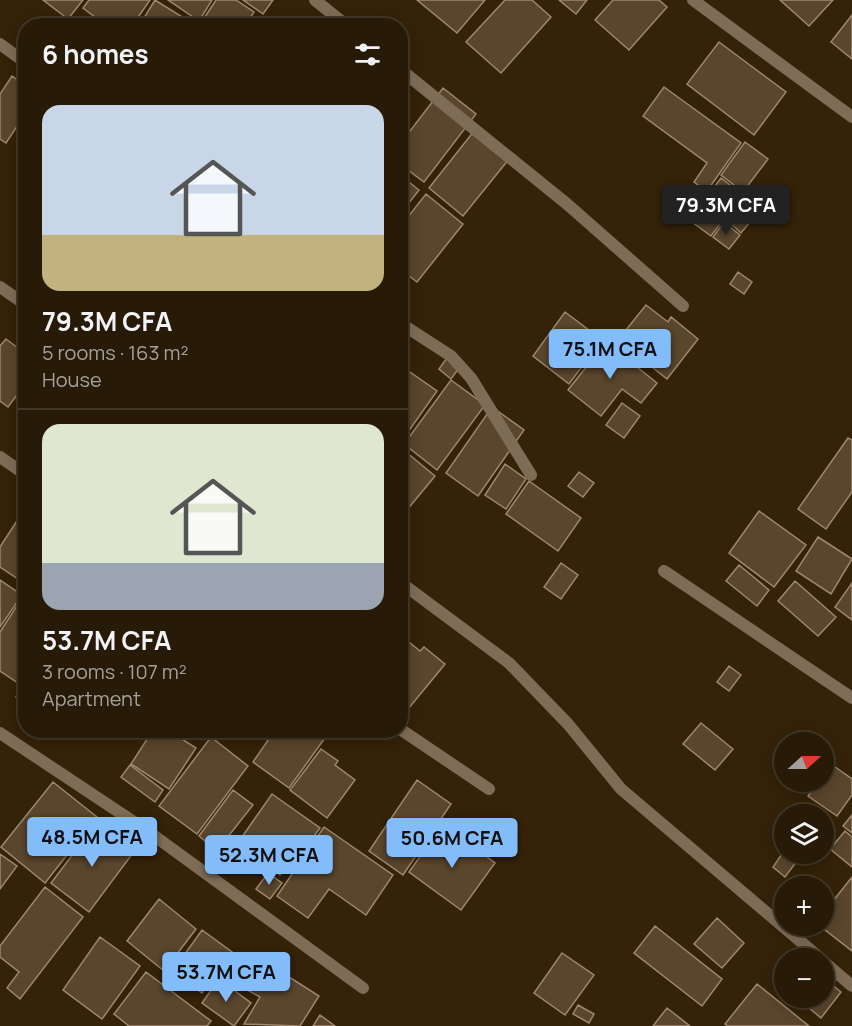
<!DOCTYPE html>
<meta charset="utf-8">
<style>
:root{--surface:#271a07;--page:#2f2311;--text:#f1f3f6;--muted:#a4a19b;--line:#433828;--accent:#82bcfa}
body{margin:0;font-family:Manrope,sans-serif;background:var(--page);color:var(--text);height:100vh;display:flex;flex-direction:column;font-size:22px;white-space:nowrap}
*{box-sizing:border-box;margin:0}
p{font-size:20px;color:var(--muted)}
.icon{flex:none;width:33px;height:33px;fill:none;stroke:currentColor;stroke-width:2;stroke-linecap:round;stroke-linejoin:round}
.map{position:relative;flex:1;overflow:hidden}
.drawer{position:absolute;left:18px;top:18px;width:390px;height:720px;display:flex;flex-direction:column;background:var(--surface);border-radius:24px;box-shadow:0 3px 15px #0003,0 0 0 2px var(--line)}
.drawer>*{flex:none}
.needle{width:39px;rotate:69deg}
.buttons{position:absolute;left:774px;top:732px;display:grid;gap:12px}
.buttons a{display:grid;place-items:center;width:60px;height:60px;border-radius:50%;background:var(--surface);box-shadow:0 3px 15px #0003,0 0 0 2px var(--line);font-size:30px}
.price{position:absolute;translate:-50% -51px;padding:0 14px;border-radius:6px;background:var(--accent);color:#111;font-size:20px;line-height:39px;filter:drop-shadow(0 2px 3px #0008)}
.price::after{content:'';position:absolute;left:50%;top:36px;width:18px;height:14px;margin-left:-9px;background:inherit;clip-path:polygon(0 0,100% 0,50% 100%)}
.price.current{background:#222;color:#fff}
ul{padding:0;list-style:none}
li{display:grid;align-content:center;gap:12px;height:318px;padding:0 24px}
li+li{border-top:2px solid var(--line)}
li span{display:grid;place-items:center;height:186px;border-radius:18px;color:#555}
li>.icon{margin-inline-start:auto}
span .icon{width:108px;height:108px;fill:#fffc;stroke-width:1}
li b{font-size:26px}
h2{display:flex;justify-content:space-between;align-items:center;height:72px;padding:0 24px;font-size:26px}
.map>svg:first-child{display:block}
.building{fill:#5a452d;stroke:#9e876d;stroke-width:1.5}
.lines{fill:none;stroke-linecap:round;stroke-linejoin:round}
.service{stroke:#7e6c56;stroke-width:12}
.minor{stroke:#7e6c56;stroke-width:12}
</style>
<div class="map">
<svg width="852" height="1026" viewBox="0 0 852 1026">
<rect width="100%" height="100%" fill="#342209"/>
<path class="building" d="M43 0H83L68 19Z
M89 0H150L132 26H107L83 8Z
M155 0 184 18 179 26H139Z
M168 0H212L199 21Z
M216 0H236L254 12 245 26H204L201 23Z
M243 0H273L263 14Z
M417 0H485L457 33Z
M505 0H532L551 17 501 73 466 42Z
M559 0H587L576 14Z
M613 0H659L667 7 629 50 595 20Z
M780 0H833L809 26Z
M852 15V59L831 42Z
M719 42 786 92 754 135 687 84Z
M12 76 26 86V113L6 143 0 139V94Z
M664 87 741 143 707 191 694 182 707 163 643 116Z
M443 88 476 114 424 182 400 164V144Z
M474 131 509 159 463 216 429 188Z
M745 142 768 159 743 192 721 175Z
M400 175 419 190 400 214Z
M721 178 744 196 727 218 704 200Z
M426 194 463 224 417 282 400 269V227Z
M741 203 756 215 741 233 727 220Z
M705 205 723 220 711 236 692 222Z
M724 222 740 235 729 249 713 237Z
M738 272 752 282 744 294 730 284Z
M646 305 668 322 671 317 698 339 667 379 618 340Z
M565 312 602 340 569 384 533 356Z
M6 339 26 354V383L8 407 0 401V346Z
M606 342 657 383 641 403 622 389 601 416 568 390Z
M449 355 462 364 451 379 439 369Z
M400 365 437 391 401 442H400Z
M451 380 485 405 437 470 404 444Z
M622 403 640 416 624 438 606 425Z
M492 407 524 430 478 496 446 473Z
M848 438 852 440V492L826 529 798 509Z
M400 447 435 476 402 516 400 514Z
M505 464 526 479 506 509 485 495Z
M579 472 594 483 583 497 568 486Z
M529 481 581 518 558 551 506 514Z
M26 507V567L18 579 0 567V547Z
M759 511 806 545 774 587 729 553Z
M818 537 852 559 831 594 796 571Z
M561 563 578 575 561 599 544 587Z
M739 565 769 590 757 606 726 581Z
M0 580 22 595 0 627Z
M795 581 836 617 818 636 778 601Z
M852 583V620L835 607Z
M20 601 26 605V672L18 683 0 671V632Z
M404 638 420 651 424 647 445 664 404 714 400 711V642Z
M729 666 741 675 729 691 717 682Z
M26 681V703L16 697Z
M701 723 733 749 715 770 683 744Z
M153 730H168L196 748 169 789 131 764Z
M275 730H314L325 738 289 788 253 762Z
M211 737 248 766 197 834 159 806Z
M321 749 338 761 335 765 355 780 327 818 290 790Z
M831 764 852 779V795L837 816 808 796 818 782H824V774Z
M130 765 163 790 155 802 121 777Z
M417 780 451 804 403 875 369 851Z
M53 782 97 817 45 883 1 847Z
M233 790 253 805 223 843 216 839 211 846 199 836Z
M272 794 320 828 297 859 293 856 280 875 237 844Z
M852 815V833L843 826Z
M95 825 133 853 89 912 51 883Z
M324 827 393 875 366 915 329 889 308 918 277 896Z
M845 831 852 837V867L830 849Z
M454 832 495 863 461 910 409 872 436 834 447 842Z
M784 851 800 857 785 877 773 867Z
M0 854 17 866 0 889Z
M268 873 282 883 270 899 256 889Z
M852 877V951L820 926H824V896L833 901Z
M45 887 83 917 20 999 7 988 19 972 0 957V946Z
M159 899 196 929 164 971 127 941Z
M717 918 744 943 722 968 694 944Z
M655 926 722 979 702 1006 634 953Z
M202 930 232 952 202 993 172 972Z
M100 937 140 966 102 1019 63 990Z
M562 953 594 975 565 1015 534 993Z
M267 963 319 996 300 1026 244 1024 260 997 249 991Z
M146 972 211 1021 207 1026H129L114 1014Z
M824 978 841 992 821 1018 803 1003 808 998H824Z
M219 979 251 1003 234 1026 202 1003Z
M757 984 809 1026H728L725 1024Z
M578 1005 594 1014 589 1023 573 1014Z
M667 1008 690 1026H653Z
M320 1015 335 1026H313Z"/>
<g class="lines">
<path class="service" d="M0 733 149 832 363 988"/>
<path class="minor" d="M315 0 347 26
M693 0 852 117
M0 44 26 63
M400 69 567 204 683 306
M0 287 26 305
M400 323 451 356 471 378 531 475
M0 457 26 475
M664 571 852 698
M400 582 509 663 568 724 621 789 820 958
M400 729 489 789
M824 962 852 986"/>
</g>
</svg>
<div class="buttons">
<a><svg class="needle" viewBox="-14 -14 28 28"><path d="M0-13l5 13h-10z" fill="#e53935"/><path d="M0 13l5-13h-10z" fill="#a4a19b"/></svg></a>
<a><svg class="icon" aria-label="layers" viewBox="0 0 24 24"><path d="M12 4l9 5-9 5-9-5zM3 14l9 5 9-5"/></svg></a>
<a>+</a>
<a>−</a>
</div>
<b class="price current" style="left:726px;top:236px">79.3M CFA</b>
<b class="price" style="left:610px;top:380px">75.1M CFA</b>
<b class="price" style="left:92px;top:868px">48.5M CFA</b>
<b class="price" style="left:452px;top:869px">50.6M CFA</b>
<b class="price" style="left:269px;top:886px">52.3M CFA</b>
<b class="price" style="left:226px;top:1003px">53.7M CFA</b>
<section class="drawer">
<h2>6 homes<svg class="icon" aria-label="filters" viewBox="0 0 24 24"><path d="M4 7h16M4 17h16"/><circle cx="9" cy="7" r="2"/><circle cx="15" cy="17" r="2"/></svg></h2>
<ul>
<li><span style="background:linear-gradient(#c9d6e8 70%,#c2b280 0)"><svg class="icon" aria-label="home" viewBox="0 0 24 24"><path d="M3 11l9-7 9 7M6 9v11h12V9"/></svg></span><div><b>79.3M CFA</b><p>5 rooms · 163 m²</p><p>House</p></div></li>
<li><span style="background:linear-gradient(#dfe7d0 75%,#9aa5b1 0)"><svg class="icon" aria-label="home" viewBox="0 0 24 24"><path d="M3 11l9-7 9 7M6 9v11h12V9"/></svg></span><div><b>53.7M CFA</b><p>3 rooms · 107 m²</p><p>Apartment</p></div></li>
</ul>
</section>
</div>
